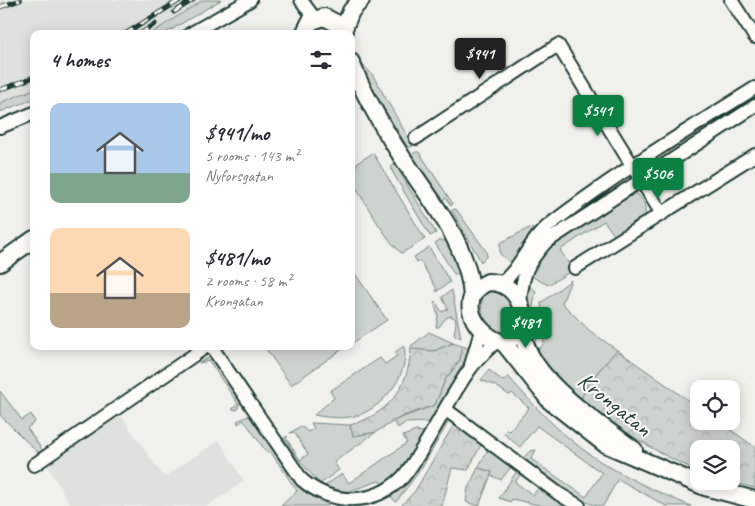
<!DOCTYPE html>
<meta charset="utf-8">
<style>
:root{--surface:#fff;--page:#f2f2f3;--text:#2b2b33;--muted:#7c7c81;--accent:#0b8043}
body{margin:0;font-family:Caveat,sans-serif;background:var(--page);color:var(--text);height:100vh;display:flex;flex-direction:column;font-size:19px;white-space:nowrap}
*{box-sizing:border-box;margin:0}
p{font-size:16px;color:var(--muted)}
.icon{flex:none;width:28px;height:28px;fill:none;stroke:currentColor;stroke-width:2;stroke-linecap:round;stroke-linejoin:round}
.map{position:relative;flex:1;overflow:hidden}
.details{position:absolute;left:30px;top:30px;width:325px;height:320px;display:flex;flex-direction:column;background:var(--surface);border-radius:10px;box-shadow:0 2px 12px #0003}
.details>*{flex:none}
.tools{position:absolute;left:690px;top:380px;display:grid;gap:10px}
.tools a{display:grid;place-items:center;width:50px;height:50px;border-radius:10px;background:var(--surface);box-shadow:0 2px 12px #0003;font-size:25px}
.price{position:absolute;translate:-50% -42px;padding:0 11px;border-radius:5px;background:var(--accent);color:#fff;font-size:16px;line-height:32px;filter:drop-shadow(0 1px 2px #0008)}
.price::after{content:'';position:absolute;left:50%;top:30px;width:15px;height:11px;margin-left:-8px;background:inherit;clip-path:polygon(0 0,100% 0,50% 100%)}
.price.selected{background:#222;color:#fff}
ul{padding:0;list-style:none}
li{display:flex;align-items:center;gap:15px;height:125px;padding:0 20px}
li span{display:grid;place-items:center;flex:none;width:140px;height:100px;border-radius:10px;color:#555}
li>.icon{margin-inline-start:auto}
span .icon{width:60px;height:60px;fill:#fffc;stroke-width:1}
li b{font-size:21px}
h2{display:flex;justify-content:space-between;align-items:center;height:60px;padding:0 20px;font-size:21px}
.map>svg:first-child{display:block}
.built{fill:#dfe2dc}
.grass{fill:#cdd3cd;stroke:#768880}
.forest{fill:url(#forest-crowns);stroke:#768880}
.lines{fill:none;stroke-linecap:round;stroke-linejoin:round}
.minor-casing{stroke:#1f3d34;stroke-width:16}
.tertiary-casing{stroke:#1f3d34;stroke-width:20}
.minor{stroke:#fdfcf7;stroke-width:12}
.tertiary{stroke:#fdfcf7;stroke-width:16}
.rail-casing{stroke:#1f3d34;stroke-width:5}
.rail{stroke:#fdfcf7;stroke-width:3;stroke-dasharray:9;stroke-linecap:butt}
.labels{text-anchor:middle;stroke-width:4;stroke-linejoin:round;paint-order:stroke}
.street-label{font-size:24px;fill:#1f3d34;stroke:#fdfcf7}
</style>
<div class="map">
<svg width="755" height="506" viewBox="0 0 755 506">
<defs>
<pattern id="forest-crowns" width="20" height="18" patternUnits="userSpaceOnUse" patternTransform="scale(1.25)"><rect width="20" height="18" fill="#cdd3cd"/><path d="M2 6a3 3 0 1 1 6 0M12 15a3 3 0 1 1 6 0" fill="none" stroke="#b0b6b1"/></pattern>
</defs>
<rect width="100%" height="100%" fill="#f0f1eb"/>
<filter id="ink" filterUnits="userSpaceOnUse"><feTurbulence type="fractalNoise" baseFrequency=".02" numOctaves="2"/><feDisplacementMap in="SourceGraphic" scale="10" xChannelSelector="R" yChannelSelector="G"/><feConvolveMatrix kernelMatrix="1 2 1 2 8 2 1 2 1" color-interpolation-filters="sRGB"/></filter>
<g filter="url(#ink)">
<path class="built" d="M0 0H203L150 34H34V89L0 103Z
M121 416 164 477 219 440 244 481 207 506H71L46 464Z"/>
<path class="grass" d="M203 0H221L164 34H150Z
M362 64 372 74 413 146 408 148 358 66Z
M34 89V99L0 112V103Z
M415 152H419L453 204 451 206 446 198 443 200 412 155Z
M373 153 425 239 402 253C392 249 357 191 351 178L357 163Z
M398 163 399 171 436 233 430 236 393 173 391 167Z
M633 192C644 198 646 204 645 216L615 236 604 221 560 250 573 270 548 285 529 275 542 253 560 235Z
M456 209 486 251 487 256 481 262 452 210Z
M529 228 533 229 529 236 530 240 514 266 500 254V243Z
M440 240 448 242 462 274H454L435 243Z
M429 247 450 282 436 292 437 289 420 261 417 262 414 257Z
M351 268 387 320 351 344Z
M571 280 562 303 590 331 617 350 589 382 581 399 564 388 535 354 544 343 541 303Z
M525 283 536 291 533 306 537 340 531 345 530 313 524 289Z
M452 290 461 338 454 335 456 322 455 318 450 316 445 319 439 327H436L438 315 434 303 435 301 442 312 448 309 442 297Z
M491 291C509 295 512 304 517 320L511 332C489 336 476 314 484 295Z
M429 332 453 343 434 351 411 349V346Z
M264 346H347L291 385Z
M404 346C410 372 387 402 364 413 350 420 329 418 314 415L334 398 330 391 380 358 385 364 397 356 395 352Z
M462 346 471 349 431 422 405 423 398 428 393 421 435 405 445 380 460 360Z
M212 356 241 401 237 410 232 409 238 404 209 361 199 363Z
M489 370 503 381 508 376C533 405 560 434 592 456 622 476 657 492 691 506H666L618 479 603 506C579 506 542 473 523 458L530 451 536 450 531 459 586 497 602 473 537 426 520 447 504 434 507 429 509 431 529 408 512 393 509 395 496 386 481 380Z
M0 391 22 420 31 414 35 422 27 428 45 454 36 451 0 415Z
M248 416 254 419 300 485 329 506H281L297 491 270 451 267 453 244 420 238 424 237 421Z
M311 423 350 425 353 436 376 432 334 462 339 470 320 484 300 461 284 438 288 436 286 438 300 460 308 454 294 432 290 433 301 426 308 432 314 428Z
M448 423 421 469 396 502 391 497 409 480 441 427Z
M416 431 423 432 424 435 401 472 386 486 379 481 344 493H335L323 487 342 474 349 483 407 443 403 436Z
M488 449 511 467 501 480 490 475 492 472 478 468Z
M517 471 521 474 515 482 533 495 539 487 568 506H543L512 499 511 502 499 498Z"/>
<path class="forest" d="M453 343 462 346 460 360 445 380 435 405 403 416 376 432 353 436 350 425C389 414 408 388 411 349L434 351Z
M617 350 699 408V421H718L755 447V488L726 481H731V449H699V471C655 454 618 427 581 399L589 382Z
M454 424 481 445 468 470 452 468 442 506H401L415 491Z
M478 468 492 472 479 506 466 502 468 488Z"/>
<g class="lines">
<defs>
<path id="minor" d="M301 0 315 19
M731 0 755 37
M190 34 250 0
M0 127 34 113
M416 138 558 45 662 214
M575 268 755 155
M500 284C521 269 528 242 548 226 613 175 685 132 755 88
M520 301C523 273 527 263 546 242L755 106
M211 346 302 480C333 506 374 506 403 477 428 446 446 402 470 369 477 359 488 350 496 341
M471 365 481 331
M445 409 559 494 579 506
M34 465 207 346"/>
<path id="tertiary" d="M343 31 351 11 361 0
M304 34 310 22 324 17 338 24 344 34
M351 62C364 96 382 126 402 157 430 200 468 242 472 296
M0 263 34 239
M488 282C516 282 529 310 519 334L504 343C475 336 454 297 488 282Z
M522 327C524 377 597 422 634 450
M504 343 550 401 605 444 705 487 755 500"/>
</defs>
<use href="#minor" class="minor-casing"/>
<use href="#tertiary" class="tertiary-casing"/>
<use href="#minor" class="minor"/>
<use href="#tertiary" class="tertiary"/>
<defs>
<path id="rail" d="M0 7 20 0
M174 12 193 0
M125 34 180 0
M140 34 155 24
M0 90 34 77"/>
</defs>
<use href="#rail" class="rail-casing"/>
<use href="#rail" class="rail"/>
</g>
</g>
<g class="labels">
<g class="street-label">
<text transform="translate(615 404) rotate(39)" y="8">Krongatan</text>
</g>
</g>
</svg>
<div class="tools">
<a><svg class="icon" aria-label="locate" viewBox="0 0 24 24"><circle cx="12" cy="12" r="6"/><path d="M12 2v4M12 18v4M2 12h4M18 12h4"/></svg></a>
<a><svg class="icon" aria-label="layers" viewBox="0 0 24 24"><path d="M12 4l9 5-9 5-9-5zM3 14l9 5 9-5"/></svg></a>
</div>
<b class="price selected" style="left:480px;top:80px">$941</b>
<b class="price" style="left:598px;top:137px">$541</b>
<b class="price" style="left:658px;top:200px">$506</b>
<b class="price" style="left:526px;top:349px">$481</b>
<section class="details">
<h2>4 homes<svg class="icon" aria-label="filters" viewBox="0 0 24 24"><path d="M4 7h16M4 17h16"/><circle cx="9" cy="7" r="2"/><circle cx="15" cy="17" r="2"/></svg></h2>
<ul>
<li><span style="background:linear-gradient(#a9c7e8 70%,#7fa58c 0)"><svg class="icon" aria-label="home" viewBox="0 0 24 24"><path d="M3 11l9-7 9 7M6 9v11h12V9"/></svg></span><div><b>$941/mo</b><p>5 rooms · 143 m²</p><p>Nyforsgatan</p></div></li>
<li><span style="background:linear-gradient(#ffd9b3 65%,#b9a48a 0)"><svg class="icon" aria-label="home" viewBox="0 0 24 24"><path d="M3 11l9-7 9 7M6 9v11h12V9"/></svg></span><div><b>$481/mo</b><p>2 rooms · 58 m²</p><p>Krongatan</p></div></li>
</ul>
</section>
</div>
